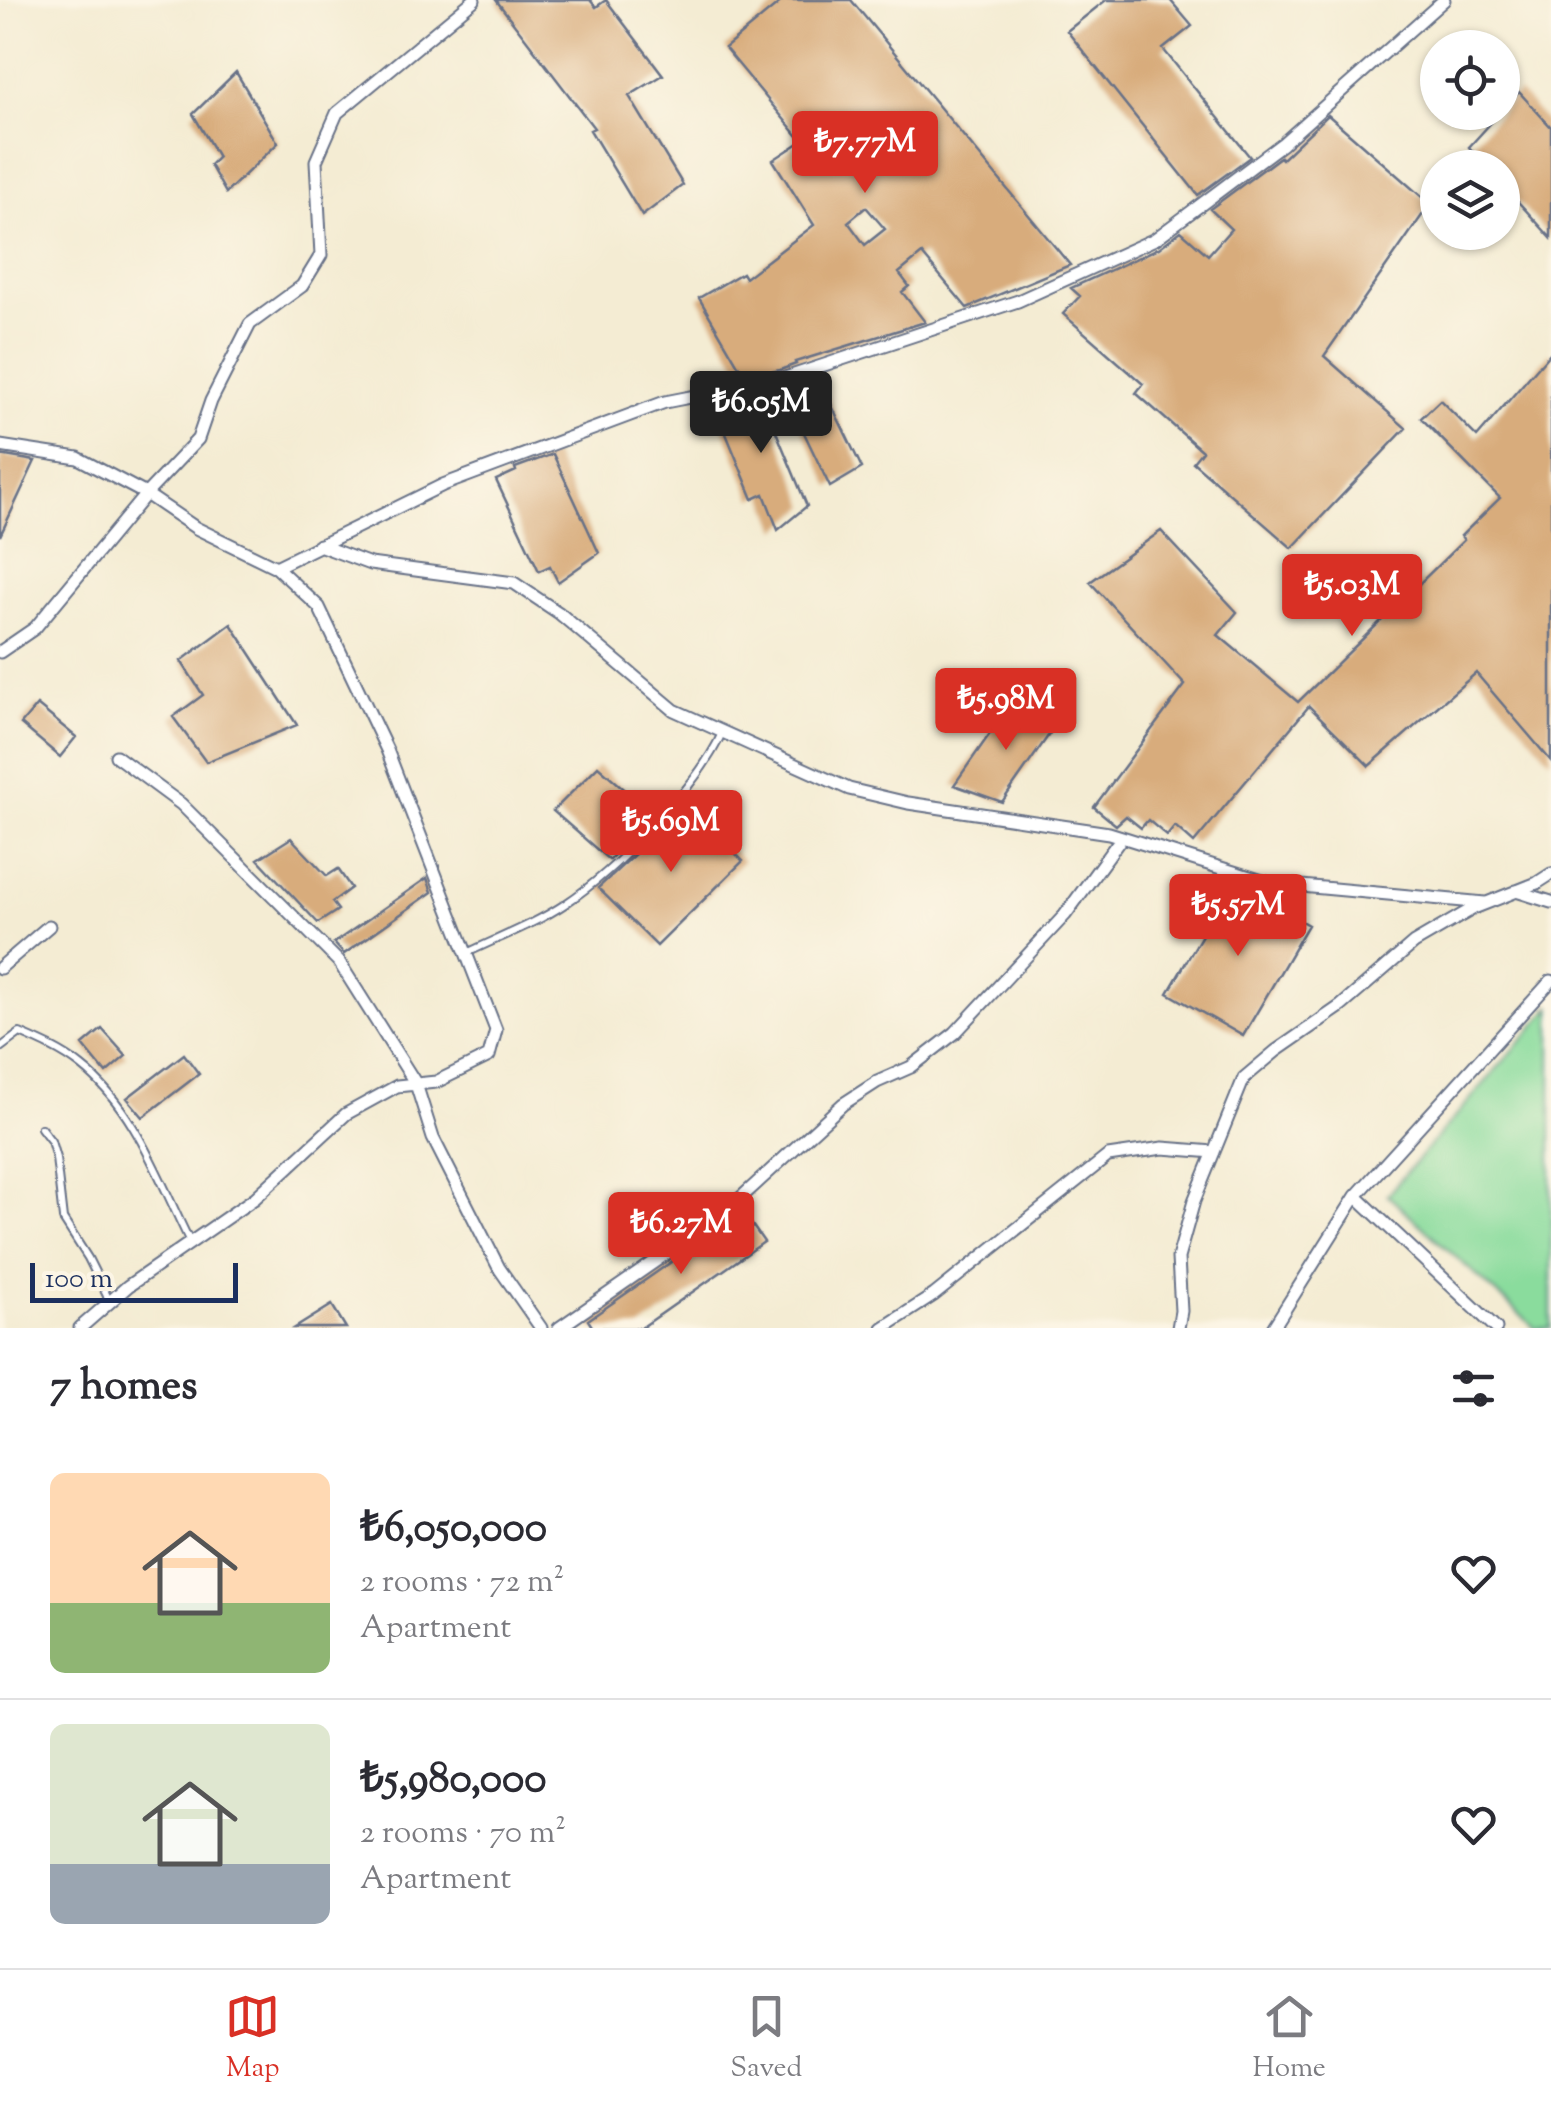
<!DOCTYPE html>
<meta charset="utf-8">
<style>
:root{--surface:#fff;--page:#f2f2f3;--text:#2b2b33;--muted:#7c7c81;--line:#e1e1e2;--accent:#d93025}
body{margin:0;font-family:"Sorts Mill Goudy",serif;background:var(--page);color:var(--text);height:100vh;display:flex;flex-direction:column;font-size:38px;white-space:nowrap}
*{box-sizing:border-box;margin:0}
p{font-size:32px;color:var(--muted)}
.icon{flex:none;width:55px;height:55px;fill:none;stroke:currentColor;stroke-width:2;stroke-linecap:round;stroke-linejoin:round}
.map{position:relative;height:1328px;overflow:hidden}
.drawer{display:flex;flex-direction:column;background:var(--surface);flex:1}
.drawer>*{flex:none}
.buttons{position:absolute;left:1420px;top:30px;display:grid;gap:20px}
.buttons a{display:grid;place-items:center;width:100px;height:100px;border-radius:50%;background:var(--surface);box-shadow:0 2px 8px #0004;font-size:50px}
.scale{position:absolute;left:30px;bottom:25px;width:208px;box-sizing:border-box;padding-left:10px;border:5px solid #1b2f5e;border-top:0;font-size:28px;line-height:35px;white-space:nowrap;color:#1b2f5e;-webkit-text-stroke:8px #fcf5e5;paint-order:stroke}
.price{position:absolute;translate:-50% -85px;padding:0 22px;border-radius:10px;background:var(--accent);color:#fff;font-size:32px;line-height:65px;filter:drop-shadow(0 2px 5px #0008)}
.price::after{content:'';position:absolute;left:50%;top:60px;width:30px;height:22px;margin-left:-15px;background:inherit;clip-path:polygon(0 0,100% 0,50% 100%)}
.price.active{background:#222;color:#fff}
ul{padding:0;list-style:none}
li{display:flex;align-items:center;gap:30px;height:250px;padding:0 50px}
li+li{border-top:2px solid var(--line)}
li span{display:grid;place-items:center;flex:none;width:280px;height:200px;border-radius:15px;color:#555}
li>.icon{margin-inline-start:auto}
span .icon{width:120px;height:120px;fill:#fffc;stroke-width:1}
li b{font-size:42px}
h2{display:flex;justify-content:space-between;align-items:center;height:120px;padding:0 50px;font-size:42px}
.tabs{display:flex;justify-content:space-around;align-items:center;height:140px;border-top:2px solid var(--line);background:var(--surface);font-size:28px;color:var(--muted)}
.tabs a{display:grid;justify-items:center;gap:5px}
.tabs .active{color:var(--accent)}
.map>svg:first-child{display:block}
.green{fill:#8adc9d;stroke:#52867e;stroke-width:2.5}
.building{fill:#d8ac7b;fill-rule:evenodd}
.lines{fill:none;stroke-linecap:round;stroke-linejoin:round}
.service-casing{stroke:#677187;stroke-width:10}
.minor-casing{stroke:#677187;stroke-width:15}
.service{stroke:#fff;stroke-width:6}
.minor{stroke:#fff;stroke-width:11}
</style>
<div class="map">
<svg width="1551" height="1328" viewBox="0 0 1551 1328">
<rect width="100%" height="100%" fill="#fcf5e5"/>
<filter id="ink" filterUnits="userSpaceOnUse"><feTurbulence type="fractalNoise" baseFrequency=".01" numOctaves="2"/><feDisplacementMap in="SourceGraphic" scale="20" xChannelSelector="R" yChannelSelector="G"/><feConvolveMatrix kernelMatrix="1 2 1 2 8 2 1 2 1" color-interpolation-filters="sRGB"/></filter>
<filter id="wash" filterUnits="userSpaceOnUse"><feTurbulence type="fractalNoise" baseFrequency=".0048" numOctaves="4" result="noise"/><feDisplacementMap in="SourceGraphic" scale="40" xChannelSelector="R" yChannelSelector="G"/><feGaussianBlur stdDeviation="2.25" result="paint"/><feColorMatrix in="noise" values="0 0 0 0 0 0 0 0 0 0 0 0 0 0 0 0 0 1.4 0 .05"/><feComposite in="paint" operator="in"/></filter>
<g filter="url(#wash)">
<rect width="100%" height="100%" fill="#f4ecd3"/>
<path class="green" d="M1551 1007V1328H1535L1387 1195Z"/>
<g id="blocks">
<path class="building" d="M496 0H590L596 7 606 0 663 75 629 96 683 185 642 216 590 130 594 128Z
M783 0H851L1070 265 967 308 922 254 899 273 909 286 902 292 925 322 795 362 796 364 780 370 745 377 699 298 742 273 745 278 814 225 773 160 802 141 725 48ZM866 207 885 229 865 245 848 222Z
M1106 0H1170L1192 26 1163 49 1250 157 1198 195 1067 31Z
M236 72 278 143 226 193 210 165 218 157 193 114Z
M1519 92 1551 127V238L1502 184V168H1487L1469 147Z
M1328 115 1430 204 1324 356 1406 428 1292 548 1193 462 1202 451 1136 393 1143 384 1063 314 1080 296 1071 288 1159 248 1181 231 1208 255 1231 229 1210 209 1280 157 1282 159Z
M1551 352V761L1476 673 1369 766 1309 706 1194 843 1175 826 1167 836 1148 820 1141 828 1126 816 1116 825 1094 807 1185 685 1090 582 1161 531 1237 612 1218 635 1298 702 1464 540 1461 536 1500 498 1421 418 1440 400 1477 437Z
M818 377 862 468 830 487 784 391Z
M760 393 807 506 778 530 764 494 753 499 713 402Z
M553 454 599 553 558 582 550 566 539 571 496 480 516 471 515 468Z
M0 455 35 461 0 536Z
M231 624 297 725 206 762 173 717 203 695 181 661Z
M1015 698 1055 726 1002 802 954 785Z
M37 705 76 737 60 757 21 724Z
M598 766 654 815 609 860 553 811Z
M684 803 743 861 657 946 598 888 635 854Z
M291 838 327 876 338 869 351 888 332 902 338 910 318 923 258 859Z
M427 878 432 892 344 954 334 943Z
M1233 882 1308 925 1243 1036 1168 993Z
M102 1029 126 1056 106 1073 83 1045Z
M184 1054 199 1074 143 1117 127 1098Z
M743 1212 764 1242 641 1328H593L588 1320Z
M332 1305 346 1328H295Z"/>
</g>
</g>
<g filter="url(#ink)">
<use href="#blocks" fill-opacity="0" stroke="#677187" stroke-width="2.5"/>
<g class="lines">
<defs>
<path id="service" d="M467 953C500 937 535 924 565 904 616 870 697 788 722 733
M0 1048 20 1033C41 1042 62 1051 81 1066 135 1108 160 1182 190 1242
M41 1128 51 1141 56 1158 63 1219 88 1258 110 1302"/>
<path id="minor" d="M0 446 78 458 146 494 196 528 276 567 319 607 387 750 496 1030 489 1056 436 1082 397 1086 346 1114 255 1198 128 1286 80 1328
M319 545 370 564 514 583 559 613 674 710 849 789 908 803 1109 833 1269 883 1485 903
M276 567 443 485 665 402 782 379 1018 301 1155 239 1282 144 1444 0
M0 652 35 628 146 494 198 439 211 401 250 324 302 286 321 255 316 161 337 113 474 0
M116 756 181 804 339 962 416 1084 433 1138 499 1268 541 1328
M1516 891 1551 902
M0 968 49 926
M1356 1196 1496 1328
M559 1328 722 1215 843 1104 877 1082 911 1067 955 1033 1065 915 1122 837
M883 1328 934 1295 1108 1156 1163 1148 1214 1152
M1178 1328 1181 1311 1178 1258 1194 1201 1244 1078 1276 1051 1341 1006 1414 943 1474 908 1537 883 1551 874
M1273 1328 1356 1196 1551 981"/>
</defs>
<use href="#service" class="service-casing"/>
<use href="#minor" class="minor-casing"/>
<use href="#service" class="service"/>
<use href="#minor" class="minor"/>
</g>
</g>
</svg>
<div class="buttons">
<a><svg class="icon" aria-label="locate" viewBox="0 0 24 24"><circle cx="12" cy="12" r="6"/><path d="M12 2v4M12 18v4M2 12h4M18 12h4"/></svg></a>
<a><svg class="icon" aria-label="layers" viewBox="0 0 24 24"><path d="M12 4l9 5-9 5-9-5zM3 14l9 5 9-5"/></svg></a>
</div>
<div class="scale">100 m</div>
<b class="price" style="left:865px;top:196px">₺7.77M</b>
<b class="price active" style="left:761px;top:456px">₺6.05M</b>
<b class="price" style="left:1352px;top:639px">₺5.03M</b>
<b class="price" style="left:1006px;top:753px">₺5.98M</b>
<b class="price" style="left:671px;top:875px">₺5.69M</b>
<b class="price" style="left:1238px;top:959px">₺5.57M</b>
<b class="price" style="left:681px;top:1277px">₺6.27M</b>
</div>
<section class="drawer">
<h2>7 homes<svg class="icon" aria-label="filters" viewBox="0 0 24 24"><path d="M4 7h16M4 17h16"/><circle cx="9" cy="7" r="2"/><circle cx="15" cy="17" r="2"/></svg></h2>
<ul>
<li><span style="background:linear-gradient(#ffd9b3 65%,#8fb573 0)"><svg class="icon" aria-label="home" viewBox="0 0 24 24"><path d="M3 11l9-7 9 7M6 9v11h12V9"/></svg></span><div><b>₺6,050,000</b><p>2 rooms · 72 m²</p><p>Apartment</p></div><svg class="icon" aria-label="heart" viewBox="0 0 24 24"><path d="M12 20l-8-8c-3-5 5-10 8-4 3-6 11-1 8 4z"/></svg></li>
<li><span style="background:linear-gradient(#dfe7d0 70%,#9aa5b1 0)"><svg class="icon" aria-label="home" viewBox="0 0 24 24"><path d="M3 11l9-7 9 7M6 9v11h12V9"/></svg></span><div><b>₺5,980,000</b><p>2 rooms · 70 m²</p><p>Apartment</p></div><svg class="icon" aria-label="heart" viewBox="0 0 24 24"><path d="M12 20l-8-8c-3-5 5-10 8-4 3-6 11-1 8 4z"/></svg></li>
</ul>
</section>
<nav class="tabs">
<a class="active"><svg class="icon" aria-label="map" viewBox="0 0 24 24"><path d="M3 6l6-2 6 2 6-2v14l-6 2-6-2-6 2zM9 4v14M15 6v14"/></svg>Map</a>
<a><svg class="icon" aria-label="saved" viewBox="0 0 24 24"><path d="M7 4h10v16l-5-4-5 4z"/></svg>Saved</a>
<a><svg class="icon" aria-label="home" viewBox="0 0 24 24"><path d="M3 11l9-7 9 7M6 9v11h12V9"/></svg>Home</a>
</nav>
